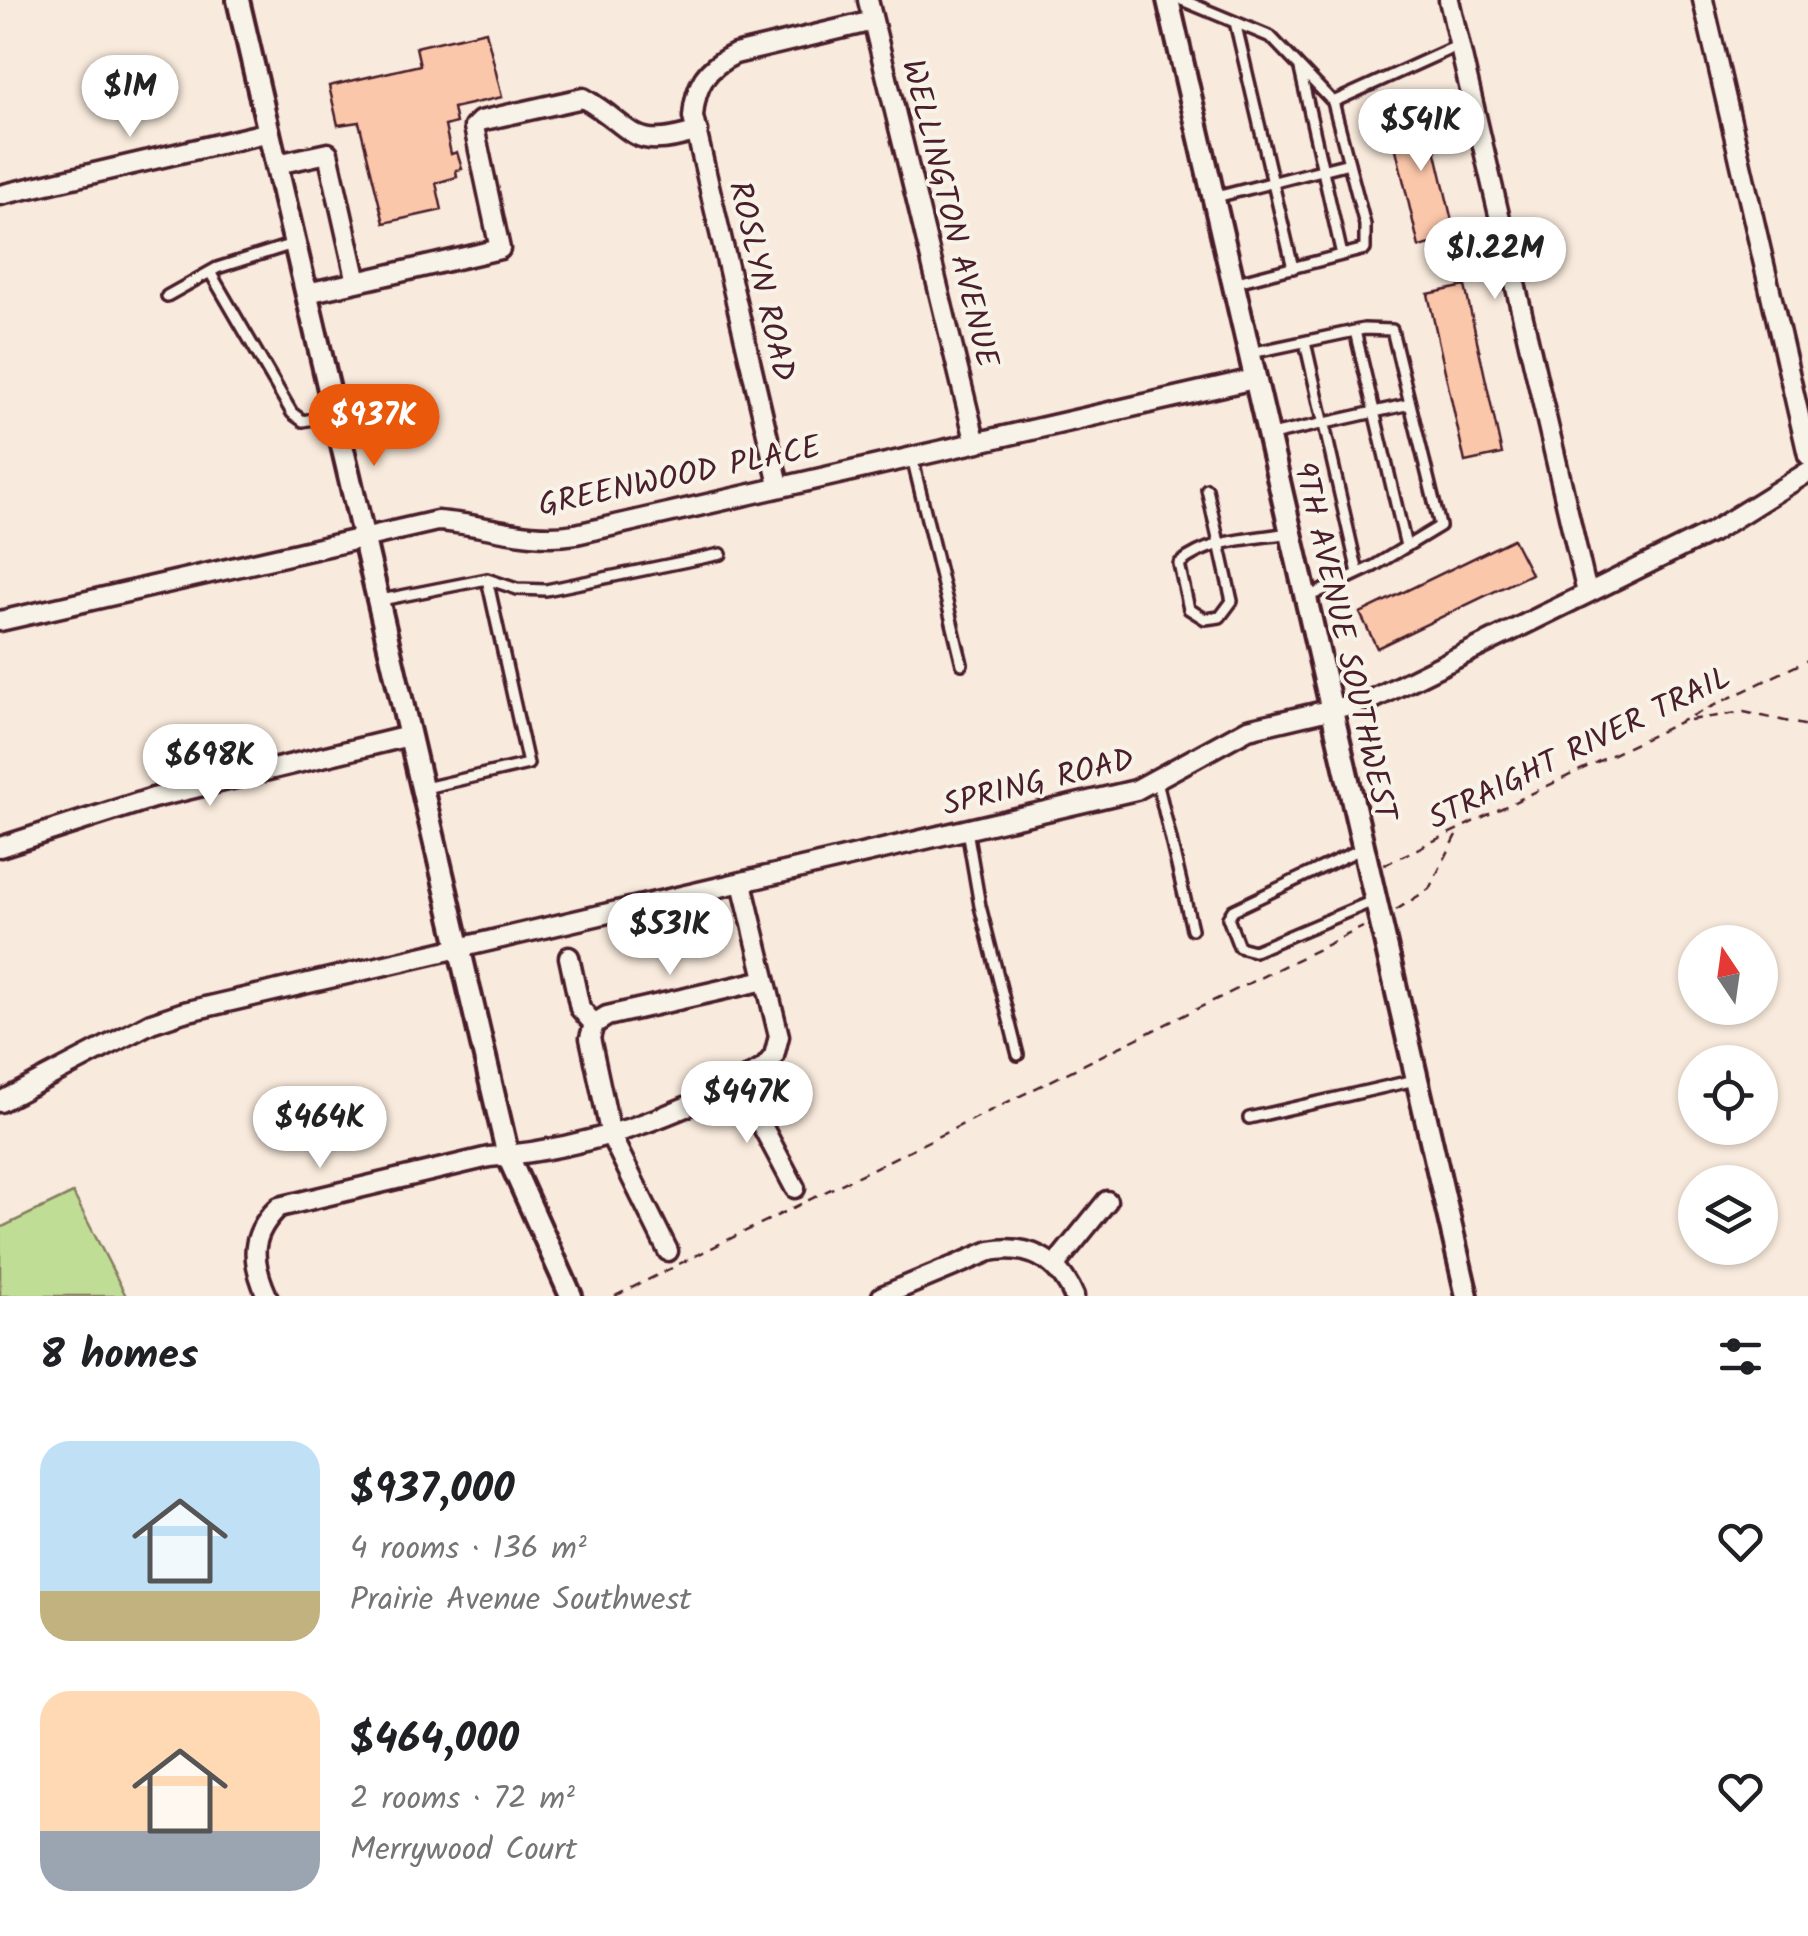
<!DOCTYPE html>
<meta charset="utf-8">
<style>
:root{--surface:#fff;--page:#f6f6f6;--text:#202124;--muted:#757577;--accent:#ea580c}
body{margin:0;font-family:Kalam,sans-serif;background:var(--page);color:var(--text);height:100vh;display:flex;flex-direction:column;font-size:38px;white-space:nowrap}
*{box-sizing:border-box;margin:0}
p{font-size:32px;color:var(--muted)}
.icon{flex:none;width:55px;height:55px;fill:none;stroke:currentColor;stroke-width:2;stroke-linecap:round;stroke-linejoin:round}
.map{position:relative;height:1296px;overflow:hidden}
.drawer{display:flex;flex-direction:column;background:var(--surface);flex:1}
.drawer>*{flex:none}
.needle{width:65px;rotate:347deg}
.fabs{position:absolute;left:1678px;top:925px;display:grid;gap:20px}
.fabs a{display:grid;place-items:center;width:100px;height:100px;border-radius:50%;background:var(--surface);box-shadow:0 2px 8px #0004;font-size:50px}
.price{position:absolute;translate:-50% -85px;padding:0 22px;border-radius:35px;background:#fff;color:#222;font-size:32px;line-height:65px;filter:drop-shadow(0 2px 5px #0008)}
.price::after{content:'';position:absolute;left:50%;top:60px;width:30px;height:22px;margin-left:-15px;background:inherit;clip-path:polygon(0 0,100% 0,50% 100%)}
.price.active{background:var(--accent);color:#fff}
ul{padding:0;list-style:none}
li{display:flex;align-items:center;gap:30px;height:250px;padding:0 40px}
li span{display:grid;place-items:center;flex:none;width:280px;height:200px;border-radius:30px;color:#555}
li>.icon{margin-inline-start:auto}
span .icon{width:120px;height:120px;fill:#fffc;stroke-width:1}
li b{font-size:42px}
h2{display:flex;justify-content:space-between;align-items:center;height:120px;padding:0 40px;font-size:42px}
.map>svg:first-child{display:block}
.green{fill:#c0dd95;stroke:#857e60;stroke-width:2.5}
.building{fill:#fbc7ab;stroke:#4a1f2b;stroke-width:2.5}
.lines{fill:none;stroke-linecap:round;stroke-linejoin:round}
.service-casing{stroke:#4a1f2b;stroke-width:16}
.minor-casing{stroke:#4a1f2b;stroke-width:25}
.tertiary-casing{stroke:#4a1f2b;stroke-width:28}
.path{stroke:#4a1f2b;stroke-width:2.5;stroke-dasharray:10 8;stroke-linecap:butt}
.service{stroke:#f7f3e8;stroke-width:9}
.minor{stroke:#f7f3e8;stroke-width:18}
.tertiary{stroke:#f7f3e8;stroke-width:20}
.labels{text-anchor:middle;stroke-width:8;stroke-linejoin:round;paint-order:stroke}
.street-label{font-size:32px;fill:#4a1f2b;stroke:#f7f3e8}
</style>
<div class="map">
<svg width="1808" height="1296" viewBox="0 0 1808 1296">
<rect width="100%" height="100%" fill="#f8eadc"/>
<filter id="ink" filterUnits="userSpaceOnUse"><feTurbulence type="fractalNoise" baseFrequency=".01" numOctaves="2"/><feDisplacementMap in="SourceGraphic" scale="20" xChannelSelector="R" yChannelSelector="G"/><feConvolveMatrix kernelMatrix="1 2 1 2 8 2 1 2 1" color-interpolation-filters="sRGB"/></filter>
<g filter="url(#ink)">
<path class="green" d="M73 1193 126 1296H0V1228Z"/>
<path class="building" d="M486 31 502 97 453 108 456 123 445 126 451 154 457 152 462 169 456 170 457 177 436 183 442 210 384 223 359 122 338 125 329 86 420 65 416 47Z
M1424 102 1456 238 1419 247 1387 111Z
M1465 286 1502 454 1465 462 1428 294Z
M1513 539 1531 574 1377 648 1360 613Z"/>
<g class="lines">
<defs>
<path id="service" d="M1182 0 1271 37 1333 102 1459 45
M1235 22 1293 268
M1300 69 1342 255
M1216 197 1349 163
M210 272 292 413 303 421 333 415
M1233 283 1365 249V225L1333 102
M167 296 217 268 293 244
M1355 331 1406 546
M1305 342 1358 573
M1251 353 1364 329 1392 330 1440 526 1374 566 1308 597
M1267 436 1410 404
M912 457 962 664
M1207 489 1232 601 1220 617 1205 619 1189 609 1179 564C1209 539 1252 539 1290 533
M381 600 487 579 517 589 546 590 721 554
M1157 781 1192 929
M425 788 528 764 487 579
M967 830 980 906 1018 1055
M1363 848 1233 910 1228 918 1239 947 1254 951 1373 901
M1249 1118 1415 1080"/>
<path id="minor" d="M868 0 975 440
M1449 0 1587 593
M1703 0 1808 455
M277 164 328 153 357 282 500 249 474 127 480 121 583 98C636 128 629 153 698 131
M0 195 270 132
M307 293 357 282
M779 485 693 117C695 85 706 68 735 54L873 21
M0 621 437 521C486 524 527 542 576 534L1254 379
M0 847 153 798 409 736
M569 957 580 1008 594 1024
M739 1082 795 1188
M0 1102 151 1023 184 1012 1136 790 1248 729 1371 700 1712 532 1808 472
M668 1251 611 1136 590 1038 594 1024 607 1016 765 980
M1055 1265 1107 1201
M267 1296C251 1260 249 1235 279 1207L489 1157C588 1149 678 1117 764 1068L774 1056 779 1036 742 883
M882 1296 990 1251C1029 1244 1058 1259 1074 1296"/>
<path id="tertiary" d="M238 0 508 1156 571 1296
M1168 0 1467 1296"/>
</defs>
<use href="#service" class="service-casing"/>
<use href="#minor" class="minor-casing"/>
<use href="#tertiary" class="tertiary-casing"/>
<path class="path" d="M1690 720 1744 712 1808 726
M1384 865 1808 660
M1396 910 1429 889 1459 831
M679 1264 1363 927
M615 1296 672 1268"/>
<use href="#service" class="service"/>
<use href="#minor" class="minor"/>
<use href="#tertiary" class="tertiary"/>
</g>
</g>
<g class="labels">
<g class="street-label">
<text transform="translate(951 213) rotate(76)" y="11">WELLINGTON AVENUE</text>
<text transform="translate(763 281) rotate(77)" y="11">ROSLYN ROAD</text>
<text transform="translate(679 475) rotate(-12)" y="11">GREENWOOD PLACE</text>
<text transform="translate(1346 641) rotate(77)" y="11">9TH AVENUE SOUTHWEST</text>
<text transform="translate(1579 747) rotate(-26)" y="11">STRAIGHT RIVER TRAIL</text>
<text transform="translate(1038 781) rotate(-14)" y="11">SPRING ROAD</text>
</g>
</g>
</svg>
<div class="fabs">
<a><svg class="needle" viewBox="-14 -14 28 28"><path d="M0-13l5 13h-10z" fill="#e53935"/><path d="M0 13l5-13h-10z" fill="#757577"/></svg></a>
<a><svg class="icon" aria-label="locate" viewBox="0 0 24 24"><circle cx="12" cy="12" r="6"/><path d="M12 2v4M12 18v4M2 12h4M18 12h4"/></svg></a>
<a><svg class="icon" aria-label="layers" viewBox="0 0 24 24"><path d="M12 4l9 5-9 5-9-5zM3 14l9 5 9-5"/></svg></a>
</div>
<b class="price" style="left:130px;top:140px">$1M</b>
<b class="price" style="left:1421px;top:174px">$541K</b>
<b class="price" style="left:1495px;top:302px">$1.22M</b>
<b class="price active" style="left:374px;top:469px">$937K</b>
<b class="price" style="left:210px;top:809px">$698K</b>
<b class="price" style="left:670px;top:978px">$531K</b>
<b class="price" style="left:747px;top:1146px">$447K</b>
<b class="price" style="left:320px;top:1171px">$464K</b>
</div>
<section class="drawer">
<h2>8 homes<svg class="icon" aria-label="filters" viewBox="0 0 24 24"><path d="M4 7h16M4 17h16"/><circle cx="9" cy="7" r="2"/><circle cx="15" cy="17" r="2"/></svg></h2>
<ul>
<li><span style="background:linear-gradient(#bfe0f5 75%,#c2b280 0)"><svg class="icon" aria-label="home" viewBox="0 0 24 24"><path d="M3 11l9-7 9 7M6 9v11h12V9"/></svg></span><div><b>$937,000</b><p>4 rooms · 136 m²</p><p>Prairie Avenue Southwest</p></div><svg class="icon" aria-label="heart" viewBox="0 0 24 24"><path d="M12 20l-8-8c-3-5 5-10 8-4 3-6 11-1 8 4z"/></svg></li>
<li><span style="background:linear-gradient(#ffd9b3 70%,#9aa5b1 0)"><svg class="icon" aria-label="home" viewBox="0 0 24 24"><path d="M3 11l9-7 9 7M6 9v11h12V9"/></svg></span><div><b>$464,000</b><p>2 rooms · 72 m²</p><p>Merrywood Court</p></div><svg class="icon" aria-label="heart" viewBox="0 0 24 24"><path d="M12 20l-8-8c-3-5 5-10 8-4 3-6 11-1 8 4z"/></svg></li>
</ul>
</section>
